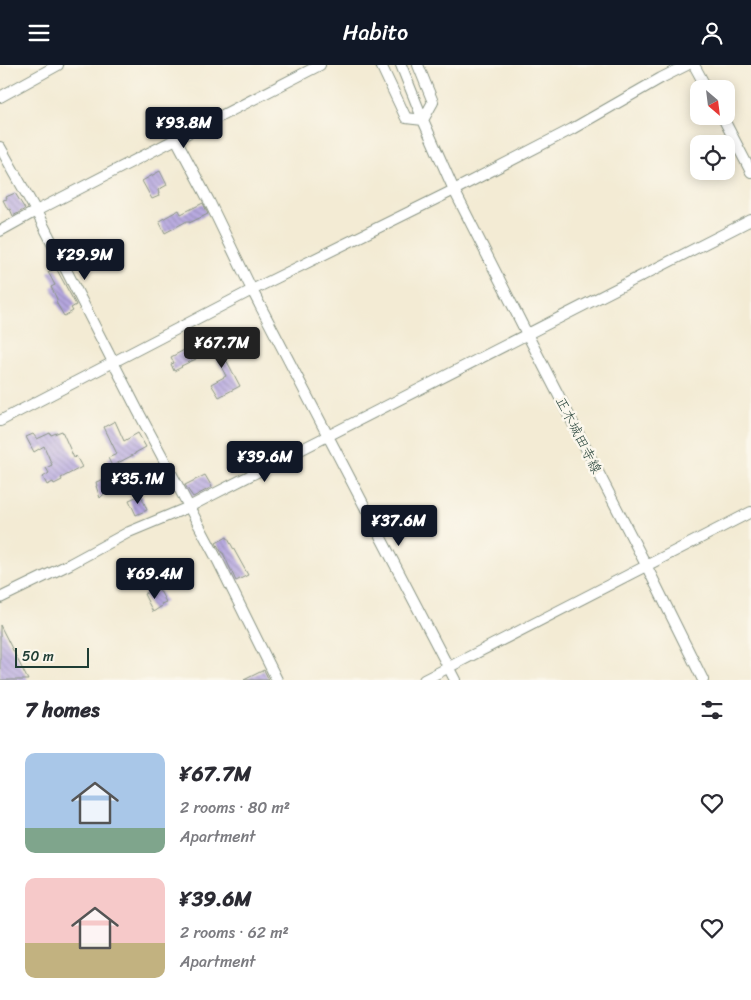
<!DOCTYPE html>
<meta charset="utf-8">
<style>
:root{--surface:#fff;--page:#f2f2f3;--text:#2b2b33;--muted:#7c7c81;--accent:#111827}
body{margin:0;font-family:Sriracha,"Klee One",sans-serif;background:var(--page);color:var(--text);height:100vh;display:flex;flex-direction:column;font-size:19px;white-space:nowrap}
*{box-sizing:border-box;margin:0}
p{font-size:16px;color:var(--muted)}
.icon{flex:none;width:28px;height:28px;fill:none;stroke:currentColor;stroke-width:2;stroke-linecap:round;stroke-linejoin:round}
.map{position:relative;height:615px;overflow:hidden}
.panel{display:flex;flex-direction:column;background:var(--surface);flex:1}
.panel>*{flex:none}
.needle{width:32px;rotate:152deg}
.tools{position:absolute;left:690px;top:15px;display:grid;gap:10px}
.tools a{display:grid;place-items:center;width:45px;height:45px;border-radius:10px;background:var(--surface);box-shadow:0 2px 12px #0003;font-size:25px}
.scale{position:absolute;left:15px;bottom:12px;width:74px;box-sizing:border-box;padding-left:5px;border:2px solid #1f3d34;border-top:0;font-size:14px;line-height:18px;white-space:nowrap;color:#1f3d34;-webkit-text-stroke:4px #fbf7ec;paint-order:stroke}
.price{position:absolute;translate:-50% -42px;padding:0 11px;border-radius:5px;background:var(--accent);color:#fff;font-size:16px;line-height:32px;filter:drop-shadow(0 1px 2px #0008)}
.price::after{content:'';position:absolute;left:50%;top:30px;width:15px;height:11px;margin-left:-8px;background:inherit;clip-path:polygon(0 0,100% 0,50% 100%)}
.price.current{background:#222;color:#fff}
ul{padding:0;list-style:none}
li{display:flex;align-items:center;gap:15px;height:125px;padding:0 25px}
li span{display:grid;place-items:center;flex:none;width:140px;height:100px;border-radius:10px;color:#555}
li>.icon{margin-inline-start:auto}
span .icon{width:60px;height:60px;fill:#fffc;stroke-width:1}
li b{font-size:21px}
h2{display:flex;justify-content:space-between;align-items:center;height:60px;padding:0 25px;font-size:21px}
header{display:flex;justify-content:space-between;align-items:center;height:65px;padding:0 25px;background:var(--accent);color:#fff;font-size:22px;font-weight:600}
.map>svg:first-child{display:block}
.building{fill:url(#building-back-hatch)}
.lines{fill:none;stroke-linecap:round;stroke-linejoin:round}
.minor-casing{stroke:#899484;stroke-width:12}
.minor{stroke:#fff;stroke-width:10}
.labels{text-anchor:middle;stroke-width:5;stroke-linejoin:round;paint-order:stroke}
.street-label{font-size:14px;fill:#1f3d34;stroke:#fbf7ec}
</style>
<header><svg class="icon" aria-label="menu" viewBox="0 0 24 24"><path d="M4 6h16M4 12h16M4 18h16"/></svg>Habito<svg class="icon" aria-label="person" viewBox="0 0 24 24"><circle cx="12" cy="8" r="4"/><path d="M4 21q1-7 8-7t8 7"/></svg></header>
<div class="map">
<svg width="751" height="615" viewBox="0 0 751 615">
<defs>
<pattern id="building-back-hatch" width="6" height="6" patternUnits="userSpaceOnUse" patternTransform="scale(1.25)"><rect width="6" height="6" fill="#b6a7df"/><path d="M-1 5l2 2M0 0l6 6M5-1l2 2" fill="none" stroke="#9389b6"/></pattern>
</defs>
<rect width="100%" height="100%" fill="#fbf7ec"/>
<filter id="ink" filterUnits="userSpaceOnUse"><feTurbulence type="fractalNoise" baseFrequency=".02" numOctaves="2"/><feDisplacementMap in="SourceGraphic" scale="10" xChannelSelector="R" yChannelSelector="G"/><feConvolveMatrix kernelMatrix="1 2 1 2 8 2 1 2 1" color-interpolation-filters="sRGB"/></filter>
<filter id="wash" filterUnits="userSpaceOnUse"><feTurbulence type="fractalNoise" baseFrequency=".0096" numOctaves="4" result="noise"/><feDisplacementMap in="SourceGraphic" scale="20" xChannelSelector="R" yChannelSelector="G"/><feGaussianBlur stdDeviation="1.12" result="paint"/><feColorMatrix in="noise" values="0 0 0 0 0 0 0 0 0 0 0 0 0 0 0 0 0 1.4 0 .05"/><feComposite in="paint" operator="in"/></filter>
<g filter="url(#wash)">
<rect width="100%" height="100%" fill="#f3ebd4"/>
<g id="blocks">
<path class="building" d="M160 106 167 120 158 125 159 129H158L159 131 152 134 142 116Z
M15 128 25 144 13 151 10 144 8 145 3 135 7 134 6 132Z
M203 138 208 149 189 158V156H187L165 168 159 156 179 145 181 149Z
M56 203 76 240 71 243 73 246 64 251 56 237 57 236V234L51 222 55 220 48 207Z
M213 270 240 321 219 332 211 319 226 311 213 287 209 288 204 279 206 278 205 275Z
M190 282 196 294 181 301 182 302 174 306 171 299 174 298 171 292Z
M115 356 124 376 138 368 146 382 135 388V389L112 401 108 393 117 389 104 362Z
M62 366 74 393 76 391 82 402 61 413 62 415 54 419 53 417 47 420 43 412 49 408 46 403 52 400 44 381 34 387 26 372 33 369 37 374 50 368 51 370Z
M205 410 212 422 193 432 185 420Z
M104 414 108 425 100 433 96 421H97L96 417Z
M141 430 147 445 136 450 129 435Z
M227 472 248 510 236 516 223 488H222L216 478Z
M159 524 166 537 161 539 162 541 153 547 144 529 151 526 152 528Z
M0 560 28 615H0Z
M264 605 269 615H244Z"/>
</g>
</g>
<g filter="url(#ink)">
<use href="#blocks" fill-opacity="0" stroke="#899484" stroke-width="1"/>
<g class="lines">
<defs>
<path id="minor" d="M381 0 406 53 423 55 433 37 418 0
M401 0 423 55 454 125 527 269 646 500 703 615
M694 0 707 24
M0 32 58 0
M722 51 751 107
M176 74 209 136 252 225 455 615
M0 82 36 146 138 346 219 498 277 615
M0 166 36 146 320 0
M0 356 252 225 454 125 572 64 661 13 687 0
M0 533 70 499 129 467 189 442 212 430 751 155
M424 615 751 447"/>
</defs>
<use href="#minor" class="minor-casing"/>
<use href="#minor" class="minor"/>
</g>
</g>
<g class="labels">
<g class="street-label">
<text transform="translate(579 370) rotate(63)" y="5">正木城田寺線</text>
</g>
</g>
</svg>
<div class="tools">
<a><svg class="needle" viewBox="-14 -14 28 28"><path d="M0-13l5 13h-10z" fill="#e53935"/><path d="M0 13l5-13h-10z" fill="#7c7c81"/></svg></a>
<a><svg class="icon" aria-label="locate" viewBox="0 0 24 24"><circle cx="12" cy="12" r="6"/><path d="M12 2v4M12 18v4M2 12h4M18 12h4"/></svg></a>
</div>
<div class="scale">50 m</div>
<b class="price" style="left:184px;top:84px">¥93.8M</b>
<b class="price" style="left:85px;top:216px">¥29.9M</b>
<b class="price current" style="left:222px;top:304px">¥67.7M</b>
<b class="price" style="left:265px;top:418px">¥39.6M</b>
<b class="price" style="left:138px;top:440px">¥35.1M</b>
<b class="price" style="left:399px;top:482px">¥37.6M</b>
<b class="price" style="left:155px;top:535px">¥69.4M</b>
</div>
<section class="panel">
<h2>7 homes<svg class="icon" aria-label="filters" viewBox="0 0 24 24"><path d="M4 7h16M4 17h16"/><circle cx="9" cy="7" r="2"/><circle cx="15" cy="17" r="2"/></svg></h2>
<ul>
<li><span style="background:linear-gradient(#a9c7e8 75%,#7fa58c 0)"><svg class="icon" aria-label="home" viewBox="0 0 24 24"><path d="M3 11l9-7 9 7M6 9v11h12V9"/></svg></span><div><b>¥67.7M</b><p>2 rooms · 80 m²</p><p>Apartment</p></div><svg class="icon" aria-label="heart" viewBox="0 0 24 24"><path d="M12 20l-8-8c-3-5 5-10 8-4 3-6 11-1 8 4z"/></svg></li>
<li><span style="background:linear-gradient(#f6c9c9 65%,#c2b280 0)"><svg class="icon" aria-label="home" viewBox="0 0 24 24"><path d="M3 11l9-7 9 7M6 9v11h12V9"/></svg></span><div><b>¥39.6M</b><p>2 rooms · 62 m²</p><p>Apartment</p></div><svg class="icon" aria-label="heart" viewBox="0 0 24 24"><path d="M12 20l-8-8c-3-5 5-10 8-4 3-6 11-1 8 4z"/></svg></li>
</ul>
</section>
